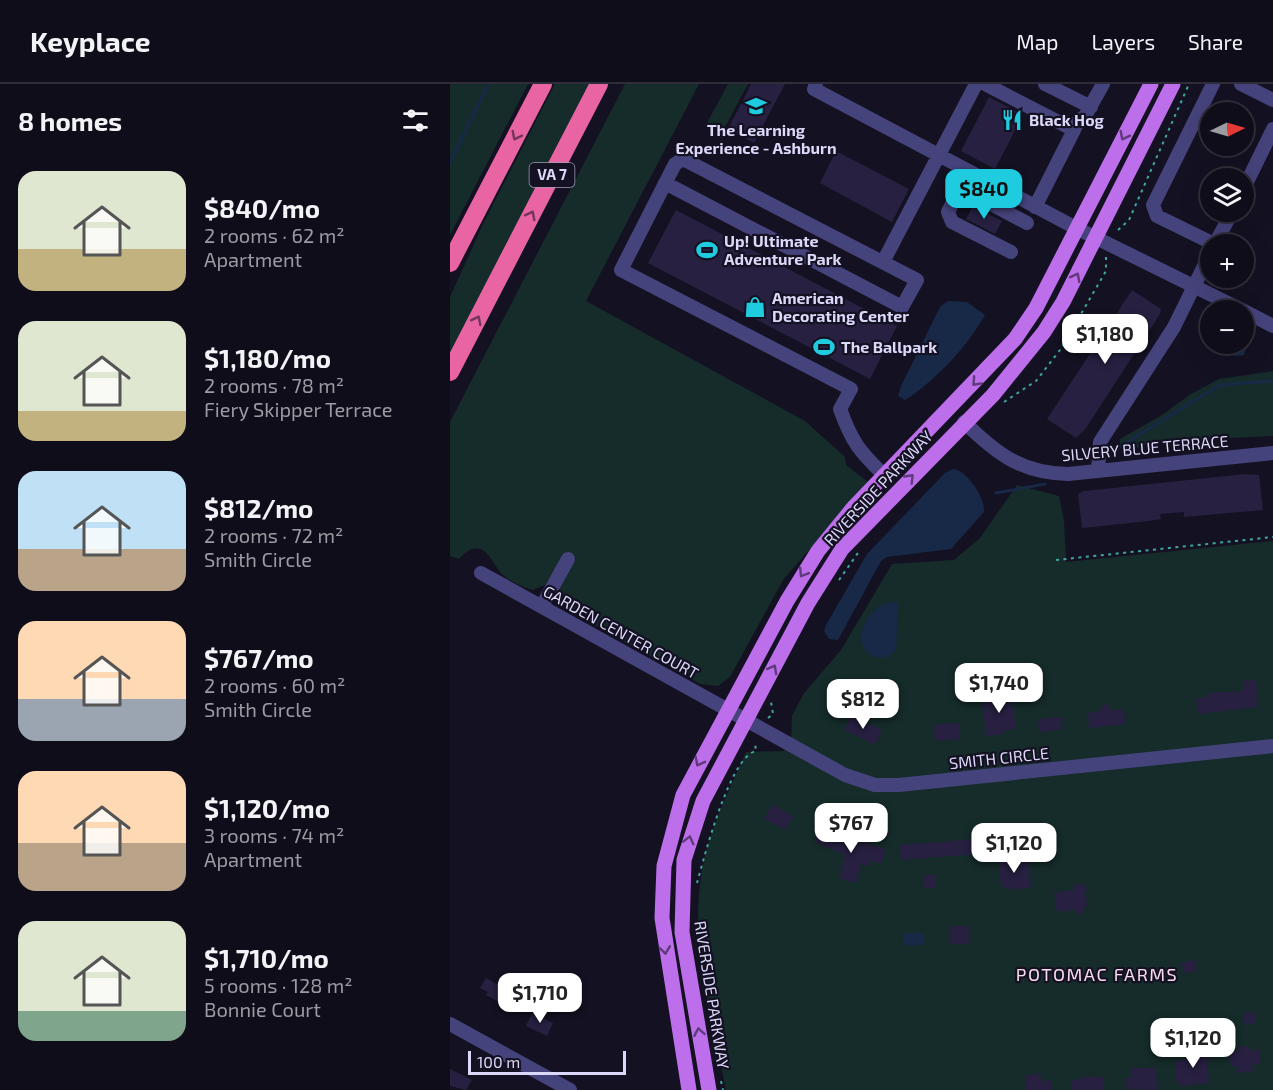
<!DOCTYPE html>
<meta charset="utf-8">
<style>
:root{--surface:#0f0d1a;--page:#181623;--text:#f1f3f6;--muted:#9b9ca2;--line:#2f2d39;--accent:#1fcbdf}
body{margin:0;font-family:"Exo 2",sans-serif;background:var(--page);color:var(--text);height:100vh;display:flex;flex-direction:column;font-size:22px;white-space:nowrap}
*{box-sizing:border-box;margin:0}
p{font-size:20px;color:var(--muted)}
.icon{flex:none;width:33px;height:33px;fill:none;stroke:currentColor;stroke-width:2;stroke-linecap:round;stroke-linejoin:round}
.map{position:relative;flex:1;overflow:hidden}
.panel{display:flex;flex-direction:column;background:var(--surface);width:450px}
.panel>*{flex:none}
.needle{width:39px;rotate:85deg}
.controls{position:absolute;left:750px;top:18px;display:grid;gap:12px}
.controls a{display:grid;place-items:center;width:54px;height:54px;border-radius:50%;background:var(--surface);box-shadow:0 6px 24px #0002,0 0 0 2px var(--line);font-size:30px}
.scale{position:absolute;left:18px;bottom:15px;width:158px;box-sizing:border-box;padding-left:6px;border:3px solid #dcd8fa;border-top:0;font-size:16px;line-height:21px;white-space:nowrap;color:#dcd8fa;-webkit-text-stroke:4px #141122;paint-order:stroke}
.price{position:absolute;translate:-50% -51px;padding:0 14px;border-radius:12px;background:#fff;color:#222;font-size:20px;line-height:39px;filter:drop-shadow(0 2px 3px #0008)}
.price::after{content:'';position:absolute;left:50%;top:36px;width:18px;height:14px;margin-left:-9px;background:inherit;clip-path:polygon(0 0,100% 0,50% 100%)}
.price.current{background:var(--accent);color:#111}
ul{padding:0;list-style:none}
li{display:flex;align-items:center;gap:18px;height:150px;padding:0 18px}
li span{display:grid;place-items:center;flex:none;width:168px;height:120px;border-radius:18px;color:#555}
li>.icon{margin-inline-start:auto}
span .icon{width:72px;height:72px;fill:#fffc;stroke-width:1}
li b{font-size:26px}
h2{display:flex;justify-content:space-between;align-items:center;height:72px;padding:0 18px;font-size:26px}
header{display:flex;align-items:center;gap:36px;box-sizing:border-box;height:84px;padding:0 30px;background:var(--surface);border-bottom:2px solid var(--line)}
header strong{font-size:28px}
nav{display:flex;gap:33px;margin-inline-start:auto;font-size:21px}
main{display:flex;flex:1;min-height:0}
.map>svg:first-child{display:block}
.green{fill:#152c2b}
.water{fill:#172947}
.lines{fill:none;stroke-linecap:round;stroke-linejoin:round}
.stream{stroke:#172947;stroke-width:3}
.building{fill:#272041}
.path{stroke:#3fa6a0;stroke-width:2;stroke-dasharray:3 4.5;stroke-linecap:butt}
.minor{stroke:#45437b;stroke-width:14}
.major{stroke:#bc6eeb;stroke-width:15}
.highway{stroke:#e964a3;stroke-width:18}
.oneway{stroke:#74365c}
.oneway2{stroke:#603b7c}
.labels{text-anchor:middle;stroke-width:4.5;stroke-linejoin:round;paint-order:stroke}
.shield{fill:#141122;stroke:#a09cb9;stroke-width:1.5}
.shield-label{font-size:15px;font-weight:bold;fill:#dcd8fa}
.poi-label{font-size:16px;font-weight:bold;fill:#dcd8fa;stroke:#141122;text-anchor:start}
.street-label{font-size:16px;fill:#dcd8fa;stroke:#141122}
.neighbourhood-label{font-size:18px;letter-spacing:1.5px;fill:#fadaee;stroke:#141122}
</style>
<header>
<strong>Keyplace</strong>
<nav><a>Map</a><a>Layers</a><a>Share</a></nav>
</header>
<main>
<section class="panel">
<h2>8 homes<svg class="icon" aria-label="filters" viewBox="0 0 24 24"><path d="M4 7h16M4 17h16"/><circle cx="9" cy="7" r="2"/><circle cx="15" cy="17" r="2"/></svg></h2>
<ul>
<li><span style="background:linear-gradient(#dfe7d0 65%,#c2b280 0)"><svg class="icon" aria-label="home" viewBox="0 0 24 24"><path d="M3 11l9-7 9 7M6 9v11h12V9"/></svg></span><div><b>$840/mo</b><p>2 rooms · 62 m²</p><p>Apartment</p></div></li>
<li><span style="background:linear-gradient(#dfe7d0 75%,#c2b280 0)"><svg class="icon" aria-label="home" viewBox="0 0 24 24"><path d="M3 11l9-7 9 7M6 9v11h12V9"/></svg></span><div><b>$1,180/mo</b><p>2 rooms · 78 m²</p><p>Fiery Skipper Terrace</p></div></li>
<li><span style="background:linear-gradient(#bfe0f5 65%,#b9a48a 0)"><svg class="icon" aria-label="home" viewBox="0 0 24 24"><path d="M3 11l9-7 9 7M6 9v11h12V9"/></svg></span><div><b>$812/mo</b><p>2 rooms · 72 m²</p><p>Smith Circle</p></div></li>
<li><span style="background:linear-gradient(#ffd9b3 65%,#9aa5b1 0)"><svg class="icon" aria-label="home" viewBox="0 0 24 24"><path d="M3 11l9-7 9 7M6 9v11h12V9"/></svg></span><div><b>$767/mo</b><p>2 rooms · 60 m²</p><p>Smith Circle</p></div></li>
<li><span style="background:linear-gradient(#ffd9b3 60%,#b9a48a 0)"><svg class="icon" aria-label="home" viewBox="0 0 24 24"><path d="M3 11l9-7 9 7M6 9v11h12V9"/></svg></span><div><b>$1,120/mo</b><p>3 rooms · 74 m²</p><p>Apartment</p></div></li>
<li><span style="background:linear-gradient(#dfe7d0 75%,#7fa58c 0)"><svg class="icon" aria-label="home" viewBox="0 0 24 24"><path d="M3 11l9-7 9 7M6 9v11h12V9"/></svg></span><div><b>$1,710/mo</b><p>5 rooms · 128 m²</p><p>Bonnie Court</p></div></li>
</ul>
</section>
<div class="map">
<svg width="823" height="1006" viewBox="0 0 823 1006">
<rect width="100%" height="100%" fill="#141122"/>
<path class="green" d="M0 0H78L0 151Z
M105 0H140L0 271V213L34 138Z
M175 0H249L136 217 355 337 395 373 396 381 418 398 333 496 280 593 268 602 250 600 111 522C102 506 119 489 126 474L111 475 95 501 82 506C72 503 59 497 52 490 40 477 33 449 9 475L0 472V338Z
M278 0H298L273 47 257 39Z
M823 287V352L718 357 700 359 680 367 670 362V355L712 331 741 310 769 295Z
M567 401 609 412 614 436 616 478 823 457V1006H276C263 938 240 862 251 793 257 749 278 709 296 668L334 667 341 657 342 632 354 609 391 566 442 480 504 476 530 454Z"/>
<path class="water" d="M498 217 517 218 535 231C518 262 484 298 455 316L448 312 451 302 490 223Z
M794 253 798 259 794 271C784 274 771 269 769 260H794Z
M503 385C516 385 536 415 534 428L501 465 437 473 431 477 388 556 379 555 374 547 376 541 417 470 495 389Z
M448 518 446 567 435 574C393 574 413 515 448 518Z
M453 849H474V861H453Z"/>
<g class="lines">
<path class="stream" d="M0 79 38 0
M666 365 770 301 823 297
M546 409 595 400"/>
</g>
<path class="building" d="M301 0H335L304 59 278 45Z
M539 13 573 31 545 85 511 67Z
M386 67 459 105 442 138 370 99Z
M523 122 552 137 545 150 516 135Z
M226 126 447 242 420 295 198 179Z
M682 206 711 225 710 230 636 344 626 354 597 335Z
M795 390 809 391 813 426 734 433V428L710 430 711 435 699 437 632 444 628 410 634 407Z
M806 596 808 623 748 630 746 614 757 613V609L794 607 793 597Z
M558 604 567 645 553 646 554 650 536 652 532 619 542 618 541 610Z
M660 620V626L674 625 676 640 639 644 638 629 652 627V621Z
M401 632 432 646 425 661 394 646Z
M611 633 612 646 589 648 588 635Z
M509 639 510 655 485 657 483 641Z
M322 721 343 732 336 746 314 735Z
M369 745 404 759 405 756 436 765 431 780 420 777 419 782 411 780 406 799 389 794 395 771 364 758Z
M527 755 528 770 451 776 449 761Z
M560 772 561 778 578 775 581 804 560 806V803L551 804 548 773Z
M474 791H486V804H474Z
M635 800 637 823 633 824 634 829 626 830 625 826 607 828 604 809 623 806V801Z
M500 842H519V860H500Z
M746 876 747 887 733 889 732 878Z
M36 894 68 912 62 922 55 918 54 921 36 911 38 908 30 904Z
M805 928 806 939 794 940 793 929Z
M82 929 103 939 97 952 76 942Z
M799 962 800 966 809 965 811 980H804V987L788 989V982L781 983 779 969 788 968V963Z
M756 964 759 999 730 1002 729 997 726 998 725 983 727 977 743 975 742 966Z
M705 983 708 1006 676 1005 675 994 682 993 680 985Z
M0 985 22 996 16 1006 0 1002Z
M591 990 592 997 601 996 602 1006H576L575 991Z
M639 992 653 993 654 1006H622L621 997Z"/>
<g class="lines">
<path class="path" d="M668 146 679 136 739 0
M554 318 586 297 610 266 656 187V173
M606 476 823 453
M389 496 410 466
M318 634 323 630 321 618
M247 799C254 774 280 672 306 667L305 660
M271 997 273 1006"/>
<path class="minor" d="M366 0 364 5 628 145 792 226
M535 0 624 46 585 123
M595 0 641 23
M763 0 703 121 707 132 764 160
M791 0 823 16
M624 46 628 37 635 32 653 0
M215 99 452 223 467 196 233 75 225 80 171 186 401 305 390 325C402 358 409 367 434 391
M794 104 823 45
M765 160 782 128
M561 168 502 138 498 128 507 110 513 105 577 139
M433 178 526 0
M794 227 823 242
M514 338C547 370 571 389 618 390L823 369
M648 387 650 358 724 243 760 170
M31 489 395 691 425 701H449L823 662
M92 522 118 475
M0 940 120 1006"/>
<path class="major" d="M239 1006 212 834 214 782 233 711 337 517 368 467 403 424 565 255 586 224 701 0
M259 1006 232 848 234 776 253 717 358 519 392 465 543 311 594 248 613 218 723 0"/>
<path class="highway" d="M0 179 93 0
M0 288 149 0"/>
</g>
<defs><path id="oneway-chevron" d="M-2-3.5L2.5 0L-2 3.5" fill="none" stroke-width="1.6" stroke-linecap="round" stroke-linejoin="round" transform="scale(1.5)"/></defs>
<g class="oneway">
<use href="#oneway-chevron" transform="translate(66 52) rotate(117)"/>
<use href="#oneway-chevron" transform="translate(81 131) rotate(-63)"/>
<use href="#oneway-chevron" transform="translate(27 236) rotate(-63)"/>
</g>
<g class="oneway2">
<use href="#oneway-chevron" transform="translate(674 52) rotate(117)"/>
<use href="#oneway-chevron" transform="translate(626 193) rotate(-63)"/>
<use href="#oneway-chevron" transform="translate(526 298) rotate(133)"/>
<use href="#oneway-chevron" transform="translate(460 394) rotate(-46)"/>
<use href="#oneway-chevron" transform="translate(353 489) rotate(122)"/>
<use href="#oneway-chevron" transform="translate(323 585) rotate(-61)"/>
<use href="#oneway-chevron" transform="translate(249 678) rotate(118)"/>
<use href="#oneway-chevron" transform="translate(239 756) rotate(-76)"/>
<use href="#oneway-chevron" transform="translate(215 866) rotate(82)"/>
<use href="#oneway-chevron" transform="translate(249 948) rotate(-100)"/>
</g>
<defs>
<symbol id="school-bare" viewBox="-9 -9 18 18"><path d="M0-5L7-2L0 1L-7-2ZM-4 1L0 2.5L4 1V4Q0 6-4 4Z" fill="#1fcbdf" stroke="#141122" stroke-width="2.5" paint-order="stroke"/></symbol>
<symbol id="restaurant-bare" viewBox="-9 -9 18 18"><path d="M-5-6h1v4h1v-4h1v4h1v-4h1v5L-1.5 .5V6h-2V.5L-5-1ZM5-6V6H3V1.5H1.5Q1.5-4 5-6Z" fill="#1fcbdf" stroke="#141122" stroke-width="2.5" paint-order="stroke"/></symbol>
<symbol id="stadium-bare" viewBox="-9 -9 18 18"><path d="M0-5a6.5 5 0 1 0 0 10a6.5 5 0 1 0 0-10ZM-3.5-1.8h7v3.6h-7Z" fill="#1fcbdf" stroke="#141122" stroke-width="2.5" paint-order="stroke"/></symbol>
<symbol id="shop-bare" viewBox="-9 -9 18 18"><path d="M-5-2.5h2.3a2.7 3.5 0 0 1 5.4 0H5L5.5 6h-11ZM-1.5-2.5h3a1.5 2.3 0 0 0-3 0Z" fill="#1fcbdf" stroke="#141122" stroke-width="2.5" paint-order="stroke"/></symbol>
</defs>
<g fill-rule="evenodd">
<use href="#school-bare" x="291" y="7" width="30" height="30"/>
<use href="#restaurant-bare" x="547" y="21" width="30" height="30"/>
<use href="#stadium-bare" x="242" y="151" width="30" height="30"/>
<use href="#shop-bare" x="290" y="208" width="30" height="30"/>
<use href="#stadium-bare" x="359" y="248" width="30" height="30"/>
</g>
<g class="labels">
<rect class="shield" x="79.5" y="79" width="45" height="24" rx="4.5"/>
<g class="shield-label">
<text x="102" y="96">VA 7</text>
</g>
<g class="poi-label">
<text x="579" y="42">Black Hog</text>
<text x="306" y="52" text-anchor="middle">The Learning<tspan x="306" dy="18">Experience - Ashburn</tspan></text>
<text x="274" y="163">Up! Ultimate<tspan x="274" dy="18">Adventure Park</tspan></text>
<text x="322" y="220">American<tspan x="322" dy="18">Decorating Center</tspan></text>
<text x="391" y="269">The Ballpark</text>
</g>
<g class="street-label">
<text transform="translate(695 364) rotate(-5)" y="6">SILVERY BLUE TERRACE</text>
<text transform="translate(428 404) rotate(-47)" y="6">RIVERSIDE PARKWAY</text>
<text transform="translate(171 548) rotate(29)" y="6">GARDEN CENTER COURT</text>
<text transform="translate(549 674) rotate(-6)" y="6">SMITH CIRCLE</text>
<text transform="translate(262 911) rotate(81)" y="6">RIVERSIDE PARKWAY</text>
</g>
<g class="neighbourhood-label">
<text x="647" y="897">POTOMAC FARMS</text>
</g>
</g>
</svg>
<div class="controls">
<a><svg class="needle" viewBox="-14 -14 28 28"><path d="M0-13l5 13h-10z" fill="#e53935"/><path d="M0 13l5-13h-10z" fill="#9b9ca2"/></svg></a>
<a><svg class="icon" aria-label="layers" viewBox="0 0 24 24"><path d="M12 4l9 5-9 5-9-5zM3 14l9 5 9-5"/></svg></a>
<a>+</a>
<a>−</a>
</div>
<div class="scale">100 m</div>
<b class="price current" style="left:534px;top:136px">$840</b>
<b class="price" style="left:655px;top:281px">$1,180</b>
<b class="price" style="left:549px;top:630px">$1,740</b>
<b class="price" style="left:413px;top:646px">$812</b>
<b class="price" style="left:401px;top:770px">$767</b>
<b class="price" style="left:564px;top:790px">$1,120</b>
<b class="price" style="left:90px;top:940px">$1,710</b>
<b class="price" style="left:743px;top:985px">$1,120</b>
</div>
</main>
